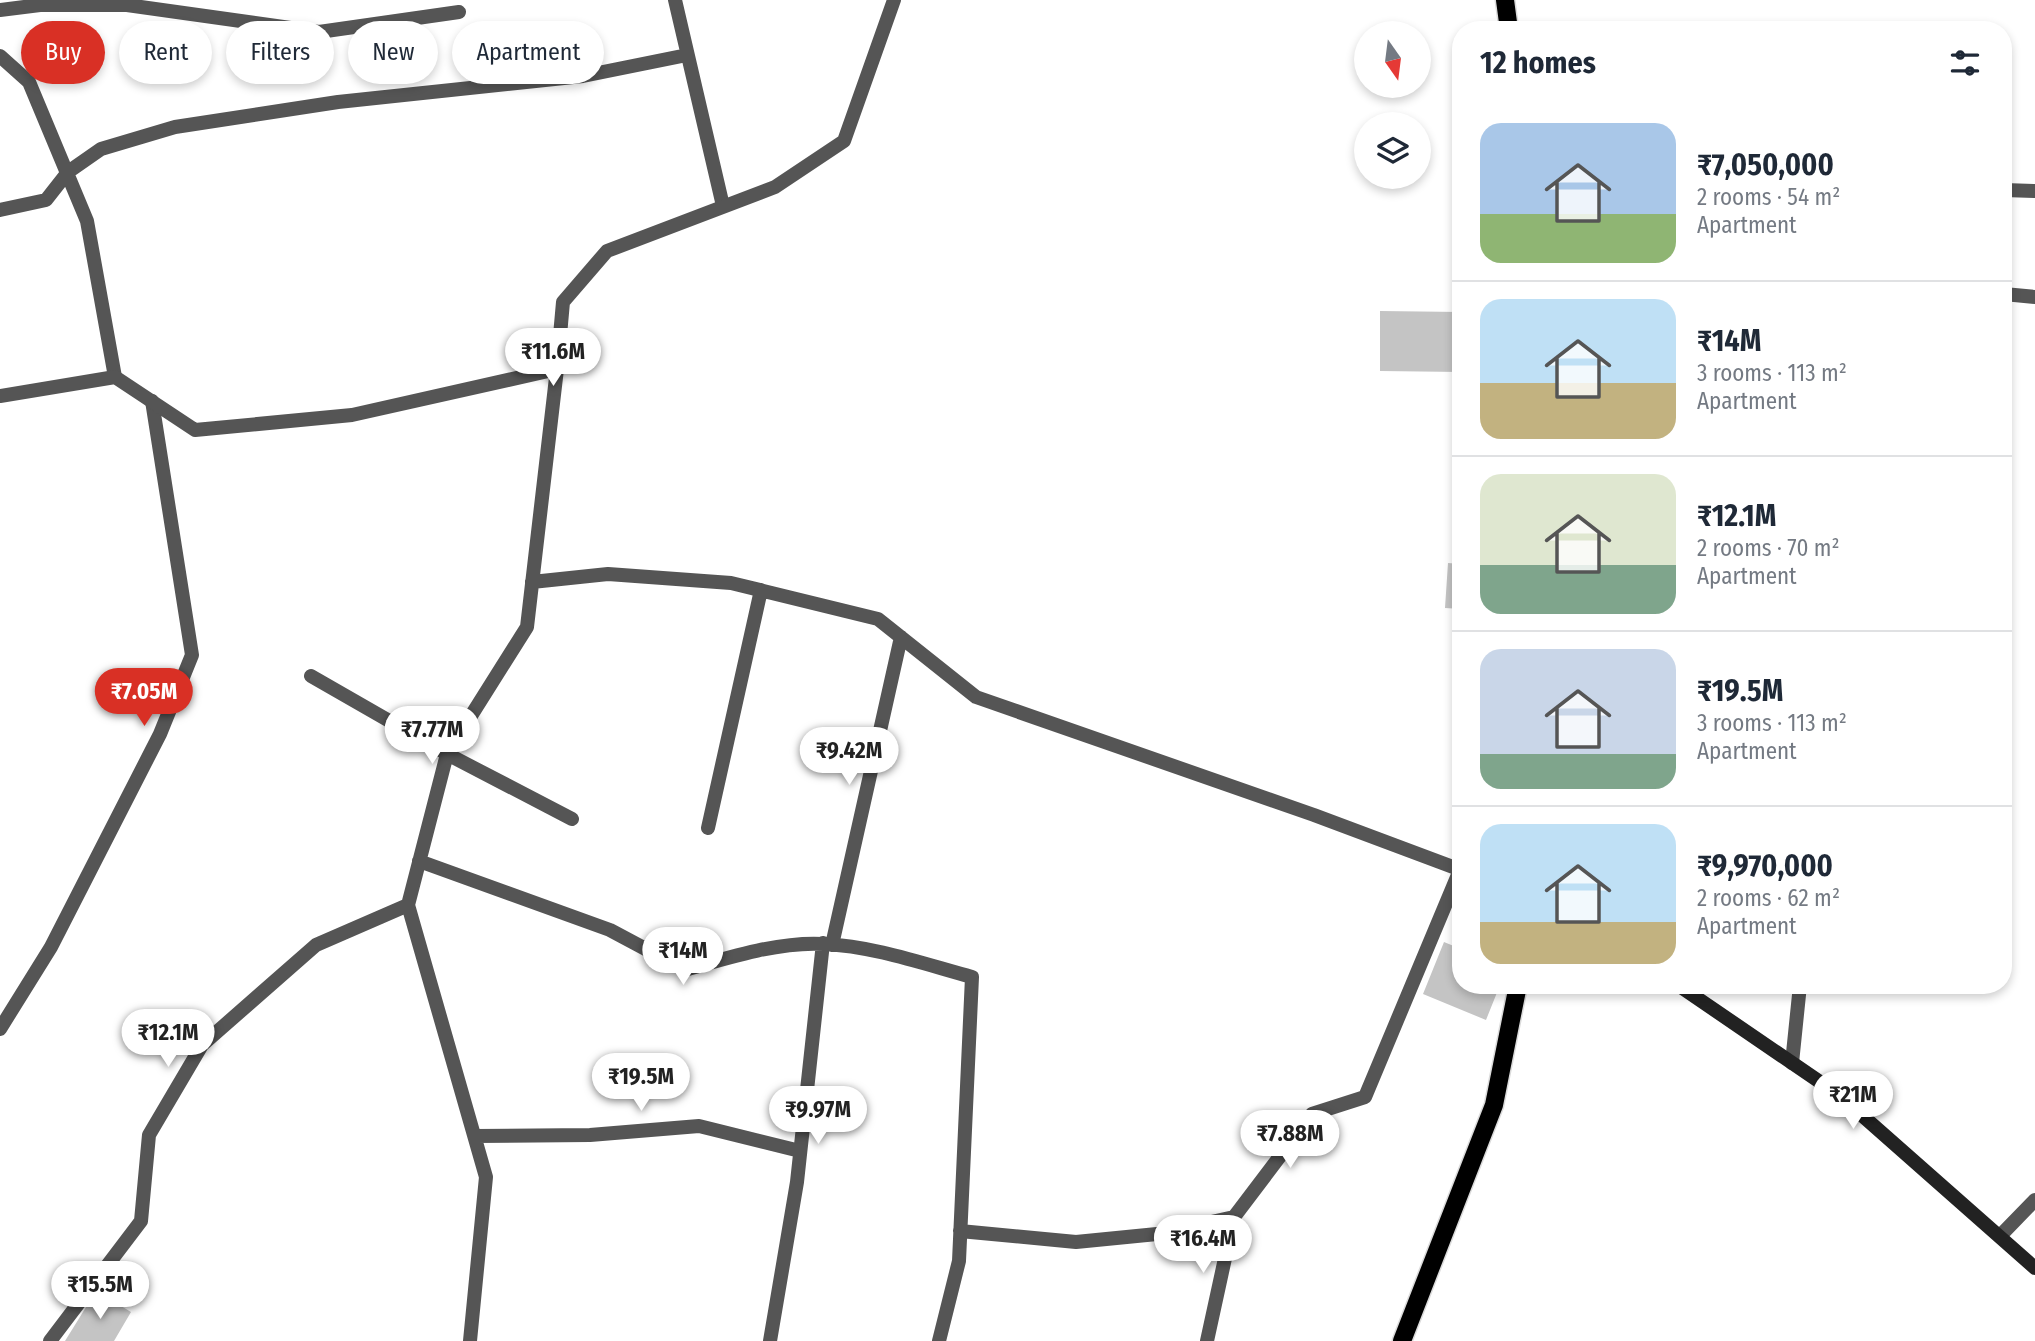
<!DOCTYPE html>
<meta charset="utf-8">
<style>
:root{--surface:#fff;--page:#f6f6f7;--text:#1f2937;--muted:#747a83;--line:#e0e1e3;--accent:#d93025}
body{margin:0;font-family:"Fira Sans Condensed",sans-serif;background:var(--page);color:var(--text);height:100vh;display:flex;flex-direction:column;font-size:26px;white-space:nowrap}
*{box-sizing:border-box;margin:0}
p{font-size:23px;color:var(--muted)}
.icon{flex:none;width:38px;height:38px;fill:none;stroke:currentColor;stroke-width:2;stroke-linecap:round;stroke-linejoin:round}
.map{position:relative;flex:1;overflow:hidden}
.drawer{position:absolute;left:1452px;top:21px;width:560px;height:973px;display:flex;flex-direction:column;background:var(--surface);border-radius:28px;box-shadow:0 4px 10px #0003}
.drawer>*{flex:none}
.banner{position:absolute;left:21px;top:21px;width:665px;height:63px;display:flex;gap:14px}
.needle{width:46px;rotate:166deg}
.controls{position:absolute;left:1354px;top:21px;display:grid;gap:14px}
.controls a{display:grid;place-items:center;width:77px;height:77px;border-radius:50%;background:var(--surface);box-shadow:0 4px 10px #0003;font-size:35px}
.price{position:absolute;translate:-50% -60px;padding:0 16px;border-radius:24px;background:#fff;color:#222;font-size:23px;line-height:46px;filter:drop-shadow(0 2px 4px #0008)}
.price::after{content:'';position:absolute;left:50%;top:42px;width:21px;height:16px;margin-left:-10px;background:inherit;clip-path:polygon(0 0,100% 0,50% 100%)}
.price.selected{background:var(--accent);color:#fff}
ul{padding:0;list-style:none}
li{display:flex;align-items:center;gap:21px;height:175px;padding:0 28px}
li+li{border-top:2px solid var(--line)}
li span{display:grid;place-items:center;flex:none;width:196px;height:140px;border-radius:21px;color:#555}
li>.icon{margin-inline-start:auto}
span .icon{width:84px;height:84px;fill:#fffc;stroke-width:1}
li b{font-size:30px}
h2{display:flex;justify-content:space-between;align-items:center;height:84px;padding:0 28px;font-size:30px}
.pill{padding:0 24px;border-radius:32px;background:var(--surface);box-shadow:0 4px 10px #0003;font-size:24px;line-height:63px}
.pill.selected{background:var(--accent);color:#fff}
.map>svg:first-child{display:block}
.building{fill:#c4c4c4}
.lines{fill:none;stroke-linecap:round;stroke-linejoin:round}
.primary-casing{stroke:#dbdbdb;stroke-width:21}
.minor{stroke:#555;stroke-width:14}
.tertiary{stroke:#555;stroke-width:14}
.secondary{stroke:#222;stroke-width:14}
.primary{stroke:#000;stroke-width:18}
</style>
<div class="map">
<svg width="2035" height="1341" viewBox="0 0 2035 1341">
<rect width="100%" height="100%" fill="#fff"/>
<path class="building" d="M1380 311 1461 312V372L1380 371Z
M1448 563 1461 564V609L1445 608Z
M1444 942 1461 949V985H1500L1486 1020 1423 994Z
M96 1291 131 1312 114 1341H65Z"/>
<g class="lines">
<defs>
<path id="primary" d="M1505 0 1509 30
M1402 1341 1494 1105 1518 985"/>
</defs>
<use href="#primary" class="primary-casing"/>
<path class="minor" d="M675 0 723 206
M0 10 40 5H127L319 32 459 12
M0 56 29 82 87 221 115 377
M2004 190 2035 191
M0 210 46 200 68 172 101 149 175 127 338 102 583 76 687 55
M2004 294 2035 297
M532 582 608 574 731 583 878 619 976 697 1314 815 1461 870
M311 676 447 754 572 819
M708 828 761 590
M419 861 610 930 685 970C726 958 781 941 824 944 873 946 924 964 972 977L959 1261 939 1341
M832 945 901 637
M0 1029 51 947 160 734 192 655 152 401
M1792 1063 1800 985
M475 1136 590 1135 699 1126 800 1151
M960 1231 1076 1242 1157 1234 1234 1217 1312 1114 1365 1097 1460 870
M2000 1236 2035 1200
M50 1341 141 1221 149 1135 202 1045 316 945 408 905
M470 1341 486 1177 408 905 447 754 527 627 557 369
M770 1341 797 1182 823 943
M1207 1341 1234 1217"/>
<path class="tertiary" d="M0 396 115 377 195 430 352 415 557 369 563 302 607 251 775 187 844 141 894 0"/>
<path class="secondary" d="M1678 985 1839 1095 2035 1268"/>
<use href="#primary" class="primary"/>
</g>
</svg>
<div class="controls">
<a><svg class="needle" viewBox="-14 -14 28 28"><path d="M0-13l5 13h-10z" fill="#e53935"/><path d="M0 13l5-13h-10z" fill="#747a83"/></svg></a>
<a><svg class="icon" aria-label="layers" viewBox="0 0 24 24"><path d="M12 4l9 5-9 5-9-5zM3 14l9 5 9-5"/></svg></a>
</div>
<b class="price" style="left:553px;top:388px">₹11.6M</b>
<b class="price selected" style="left:144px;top:728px">₹7.05M</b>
<b class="price" style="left:432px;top:766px">₹7.77M</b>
<b class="price" style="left:849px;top:787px">₹9.42M</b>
<b class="price" style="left:683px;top:987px">₹14M</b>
<b class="price" style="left:168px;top:1069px">₹12.1M</b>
<b class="price" style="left:641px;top:1113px">₹19.5M</b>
<b class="price" style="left:1853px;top:1131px">₹21M</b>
<b class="price" style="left:818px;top:1146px">₹9.97M</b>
<b class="price" style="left:1290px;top:1170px">₹7.88M</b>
<b class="price" style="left:1203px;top:1275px">₹16.4M</b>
<b class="price" style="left:100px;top:1321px">₹15.5M</b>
<div class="banner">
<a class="pill selected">Buy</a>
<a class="pill">Rent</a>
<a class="pill">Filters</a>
<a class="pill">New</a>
<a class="pill">Apartment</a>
</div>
<section class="drawer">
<h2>12 homes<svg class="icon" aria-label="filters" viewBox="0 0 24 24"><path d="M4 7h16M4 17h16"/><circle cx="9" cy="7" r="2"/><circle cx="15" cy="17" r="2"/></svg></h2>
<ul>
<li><span style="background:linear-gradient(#a9c7e8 65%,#8fb573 0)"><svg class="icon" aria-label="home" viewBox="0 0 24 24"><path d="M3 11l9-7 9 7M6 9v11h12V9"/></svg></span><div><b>₹7,050,000</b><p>2 rooms · 54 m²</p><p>Apartment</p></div></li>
<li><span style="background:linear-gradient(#bfe0f5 60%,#c2b280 0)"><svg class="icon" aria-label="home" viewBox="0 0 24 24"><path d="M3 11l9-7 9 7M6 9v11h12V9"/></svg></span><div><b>₹14M</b><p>3 rooms · 113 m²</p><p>Apartment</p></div></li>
<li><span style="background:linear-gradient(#dfe7d0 65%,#7fa58c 0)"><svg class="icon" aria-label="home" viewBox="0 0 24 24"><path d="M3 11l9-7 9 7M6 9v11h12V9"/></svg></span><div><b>₹12.1M</b><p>2 rooms · 70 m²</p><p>Apartment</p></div></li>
<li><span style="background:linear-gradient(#c9d6e8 75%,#7fa58c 0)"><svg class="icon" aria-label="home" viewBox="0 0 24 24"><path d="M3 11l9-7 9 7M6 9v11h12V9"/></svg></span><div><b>₹19.5M</b><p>3 rooms · 113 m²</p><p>Apartment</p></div></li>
<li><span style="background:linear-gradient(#bfe0f5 70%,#c2b280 0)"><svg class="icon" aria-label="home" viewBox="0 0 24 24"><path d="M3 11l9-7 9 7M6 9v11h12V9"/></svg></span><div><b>₹9,970,000</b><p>2 rooms · 62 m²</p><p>Apartment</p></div></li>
</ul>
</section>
</div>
